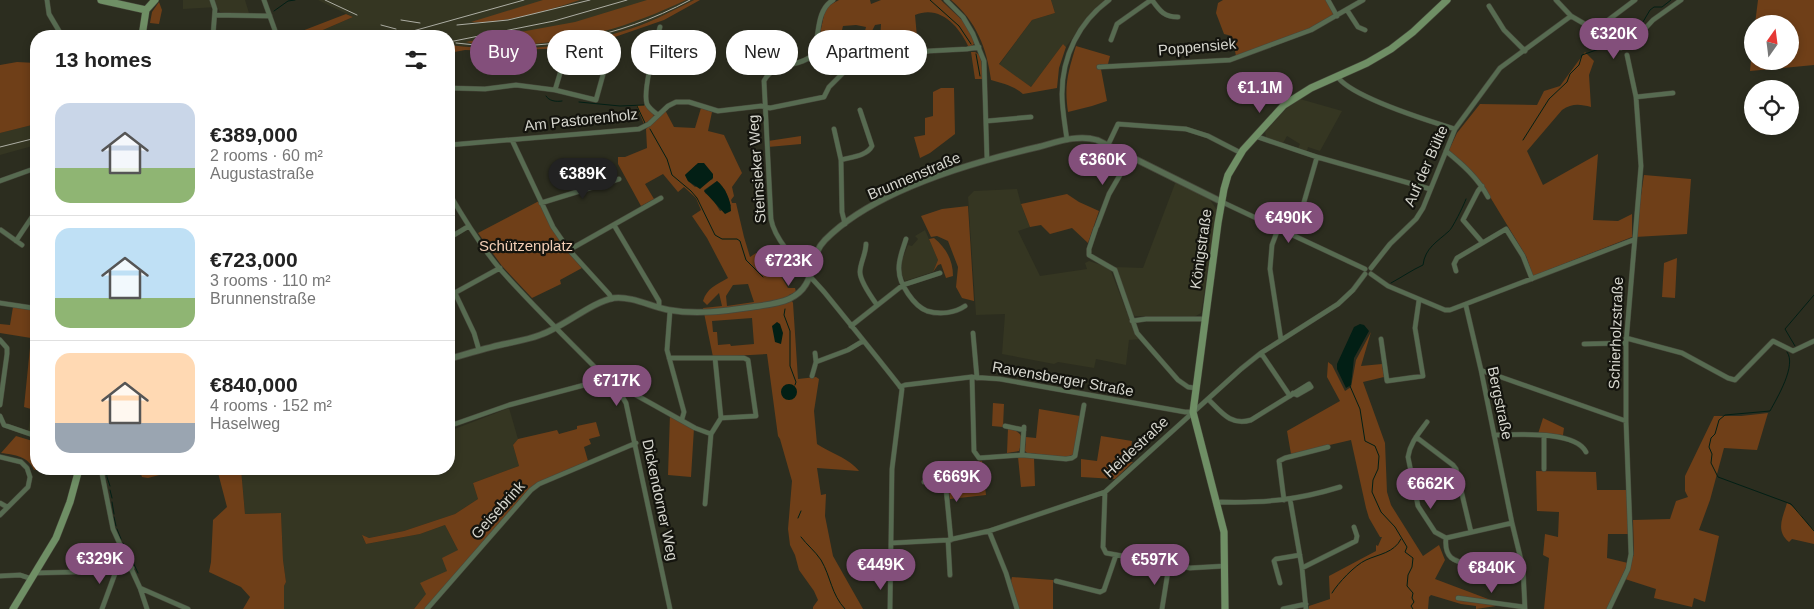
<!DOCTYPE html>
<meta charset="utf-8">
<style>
:root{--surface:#fff;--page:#f2f2f2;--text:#222;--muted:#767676;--line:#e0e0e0;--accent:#834f7b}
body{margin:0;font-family:Helvetica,sans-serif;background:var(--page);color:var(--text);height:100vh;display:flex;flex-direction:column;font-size:19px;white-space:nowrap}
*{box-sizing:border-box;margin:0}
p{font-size:16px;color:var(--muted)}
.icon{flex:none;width:28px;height:28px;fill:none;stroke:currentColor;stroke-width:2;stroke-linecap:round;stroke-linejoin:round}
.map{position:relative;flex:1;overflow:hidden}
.side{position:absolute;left:30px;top:30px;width:425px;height:445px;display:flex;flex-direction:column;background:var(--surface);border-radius:20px;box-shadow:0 2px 8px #0003}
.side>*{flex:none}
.guide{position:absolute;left:470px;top:30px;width:475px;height:45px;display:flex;gap:10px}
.needle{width:32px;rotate:14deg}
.buttons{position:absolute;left:1744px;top:15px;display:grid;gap:10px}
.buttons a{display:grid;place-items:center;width:55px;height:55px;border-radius:50%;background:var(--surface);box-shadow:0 2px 8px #0003;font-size:25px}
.price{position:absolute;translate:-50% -42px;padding:0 11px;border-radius:18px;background:var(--accent);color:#fff;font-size:16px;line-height:32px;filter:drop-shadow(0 1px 2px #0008)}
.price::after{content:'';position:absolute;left:50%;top:30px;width:15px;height:11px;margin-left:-8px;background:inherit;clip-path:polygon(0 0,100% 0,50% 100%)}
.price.on{background:#222;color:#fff}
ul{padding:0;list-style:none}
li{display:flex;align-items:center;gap:15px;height:125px;padding:0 25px}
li+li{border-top:1px solid var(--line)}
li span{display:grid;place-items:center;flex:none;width:140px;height:100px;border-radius:15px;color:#555}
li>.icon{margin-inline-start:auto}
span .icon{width:60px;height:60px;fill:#fffc;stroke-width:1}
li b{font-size:21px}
h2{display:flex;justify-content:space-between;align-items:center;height:60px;padding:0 25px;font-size:21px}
.pill{padding:0 18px;border-radius:22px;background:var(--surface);box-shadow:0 2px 8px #0003;font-size:18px;line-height:45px}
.pill.on{background:var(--accent);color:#fff}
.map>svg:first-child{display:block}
.built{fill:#353622}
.green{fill:#6f3f18;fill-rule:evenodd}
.water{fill:#021f15}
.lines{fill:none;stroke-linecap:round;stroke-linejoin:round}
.stream{stroke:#021f15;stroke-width:1}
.minor-casing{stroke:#47483b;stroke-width:5.5}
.tertiary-casing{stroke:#47483b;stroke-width:7}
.secondary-casing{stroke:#47483b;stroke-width:8}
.minor{stroke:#576b51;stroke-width:4.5}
.tertiary{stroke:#576b51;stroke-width:5.5}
.secondary{stroke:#6f8f65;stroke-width:7}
.rail{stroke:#adaea4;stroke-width:1}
.labels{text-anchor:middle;stroke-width:4.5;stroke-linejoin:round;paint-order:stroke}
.street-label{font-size:15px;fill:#d6d6ce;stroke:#14140e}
.park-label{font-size:15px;fill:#f3ceb5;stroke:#14140e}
</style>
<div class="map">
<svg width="1814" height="609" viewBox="0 0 1814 609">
<rect width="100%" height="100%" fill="#2c2d1f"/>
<path class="built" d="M183 0H245L249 13H224L220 12 217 7 183 9Z
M318 0H694L656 19 621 32 585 41 564 45 534 48 507 49 449 45V36H309L353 17Z
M1051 0H1106L1088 17 1066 47 1063 44 1031 87 999 65 1032 20 1055 13Z
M1300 99 1342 111 1320 151 1308 147 1307 151 1298 148 1300 144 1287 136 1283 143 1266 137 1265 132 1275 121 1286 109Z
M36 124V145L0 155V133Z
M1176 181 1210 200 1217 210 1201 313 1194 317 1135 316 1131 313 1115 267 1143 268Z
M1017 189 1021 204 1030 227 1018 231 1040 276 1087 269 1085 263 1089 261 1107 267 1111 271 1132 326 1141 339 1129 340 1126 365 1096 359 1094 368 1058 362 1054 364 1002 354 1005 314 976 315 968 197 974 191Z
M925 230 938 260 933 272 905 281 901 273 902 260 908 245 912 246 918 239 915 236Z
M33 400H36V433L28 431Z
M509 408 518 439 513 445 519 466 473 483 478 499 455 514 404 531 369 538 362 536 366 544 420 534 445 525 458 550 447 571 414 609H284V586L286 582 283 560 281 513 245 514 241 469H449V434L452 433V430Z"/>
<path class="green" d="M543 0H580C549 10 503 24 471 22Z
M647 0H686C631 26 576 43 516 45 500 46 481 46 466 42L575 22Z
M694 0H700L664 20 609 39 566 48 494 51 465 50 449 53V45C506 52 565 49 620 32 646 25 670 12 694 0Z
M839 0H870L871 4 881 0H941C953 13 973 25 974 44L969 48C960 27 940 4 915 15L917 37 892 43 893 57 879 59 881 24 875 25 868 39 860 61 857 62 866 27 856 25 843 26 838 46 821 51H818L817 48 825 10 828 6Z
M951 0H1051L1055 13 1032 20 999 64 1031 87 1063 44 1066 47 1059 68 1057 88 1023 94C1014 86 1002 83 991 80 987 48 976 21 951 0Z
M1223 0H1326L1335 17 1311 29 1236 56 1232 36 1224 34 1216 13 1218 3Z
M1758 0H1814V65L1750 71 1752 50V61H1790V24H1755Z
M159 2 162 10 159 24 150 23 152 12Z
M346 14 353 17 309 36H289Z
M1076 46 1110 56 1108 64H1100L1107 101 1092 106 1068 112C1064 85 1068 72 1076 46Z
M971 52H975L980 55 984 79H975Z
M1585 52 1594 61 1589 75 1591 107C1580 104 1572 103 1562 110L1527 151 1543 185 1598 154 1593 220 1618 221 1632 214V237L1533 276 1526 256 1484 187 1448 152 1457 133 1480 104 1537 105 1544 91 1560 86Z
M17 62 36 63V124L0 133V65Z
M941 88H954L955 134 930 153 920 158 914 137 925 135V118L933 116V92Z
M636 105H645L654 115 651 120 644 124Z
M701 108 712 112 708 131 724 135 742 173 732 187 734 196 731 200 732 203H736L744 237 750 257 756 253 779 273 788 288H795L796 292 789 295 793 303 798 379 816 377 819 379 814 411 817 444C829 452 850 459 859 471L817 468 821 495 826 494 825 516 833 556 863 609H813V607L818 600 814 591 799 570 795 555 790 545 788 529 792 481 780 439 778 436 767 354 713 357 703 308 722 306 719 293 707 305 703 301C707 288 716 285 728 278L707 238 692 216 701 210 696 198 684 187 678 192 663 174 645 184 654 199 641 206 618 164V157H625L647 148 646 129 665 110 674 127 695 128ZM696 165 713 179 695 187 688 181 685 175ZM717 181 725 190 731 206 720 211 712 198 705 193 704 190ZM748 284 754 302 727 306 726 296 733 285ZM752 318 754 344 731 346 730 344 718 345 717 332H713L712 321Z
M801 136V144L768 147V141Z
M1644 175 1691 179 1687 234 1635 237Z
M1067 194 1079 202 1099 211 1088 243 1072 228 1050 234 1041 225 1030 227 1021 204Z
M539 201 567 251 582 268 560 280 561 284 532 298 502 266 478 233Z
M968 206 974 301 962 298 956 287 958 267 948 241 937 236 931 237 921 216 942 209Z
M934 238C946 248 953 260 953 276L946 278 941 264 938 265 933 272 938 260 929 239Z
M1677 258 1675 298 1662 297 1664 263Z
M13 307 36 311 31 334 36 320 35 344 36 345V374L31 409 24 407 31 338 0 333V324L10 325Z
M1371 332 1361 366 1382 364 1384 377 1363 382 1385 443 1387 492 1391 505 1423 556 1439 545 1445 560 1435 579 1496 602V606L1476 609V606L1461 604 1431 595 1429 597 1428 609H1309V606L1330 599 1329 576 1376 551V545L1378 546 1382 537H1380L1369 518 1366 508 1351 440 1291 454 1287 431 1340 401 1327 377 1328 362 1332 365 1345 391 1351 387 1356 360Z
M993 403 1004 404 1003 427 992 426Z
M1039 409 1080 416 1073 455 1065 457 1027 453 1025 451 1026 437 1036 438Z
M1768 413 1757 450 1724 448 1710 500 1699 530 1719 536 1705 602 1694 598 1692 607 1654 598 1656 589 1625 579 1634 554 1633 520 1670 519 1676 501 1688 497 1685 491V476L1714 416H1741Z
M670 414 694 428 691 477 668 475Z
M1543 418 1564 428 1563 435 1538 434Z
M596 422 600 436 589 439 591 444 584 447 588 461 537 483 527 491 425 609H414L426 594 420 583 447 571 442 558 458 550 445 525 420 534 366 544 362 535 369 538 404 531 455 514 478 499 473 483 519 466 513 445 518 439 557 430 559 434 577 429V426Z
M1008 428C1022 432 1024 436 1019 451L1007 453Z
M16 436 36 442 37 469 34 470C28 456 15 455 1 453Z
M1101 436 1132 441 1129 462H1133L1115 479 1081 477V459L1097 461Z
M1018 457 1034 458 1035 486 1021 487Z
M982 461 986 495 950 499 946 466Z
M139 469H170L174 471 148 478 142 477Z
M217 469H241L245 514 281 513 283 560 286 582 284 586V609H243L250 597 241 587 209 572 211 562 213 520 227 507Z
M1536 471 1596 472 1597 490H1627L1630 534H1608L1607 558 1628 563 1607 609H1544L1549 558 1543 555 1545 534 1558 537 1559 512 1537 511Z
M1787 503C1799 508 1804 522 1814 530V544L1792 539 1789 542C1775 531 1783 517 1787 503Z
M1012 577 1053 580V609H1018L1011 581Z"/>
<path class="water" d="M698 163H704L713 174V178L700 189 688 181 685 175Z
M717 181C725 187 731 200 731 211L725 214 704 191Z
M777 322 780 324 783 333 781 344 775 342 772 326Z
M1360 324 1364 325 1369 331 1354 358 1351 385 1346 388 1337 369V364L1354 327Z
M781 392a8 8 0 1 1 16 0a8 8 0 1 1-16 0Z"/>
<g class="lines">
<path class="stream" d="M930 0 959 26 971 44
M274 11 288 1 295 0
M1634 29 1640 27 1650 10 1654 7H1662L1671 0
M1616 38 1626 32
M976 54 980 76
M546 96C549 101 556 102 562 101
M579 102 620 106 644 105
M637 106 645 123
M650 129 667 159 672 175 691 191 697 198 715 235 722 239H737L740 241 746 260 763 277
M1523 140 1549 99 1567 82 1570 74 1579 65 1582 55 1602 48 1607 43
M1391 283C1402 277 1412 270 1423 265 1425 248 1437 242 1449 231 1452 229 1464 205 1466 199
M785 309 784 315 790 331V366L796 382 795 385
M1795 346 1785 329 1814 295
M1787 352C1797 365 1777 398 1770 411L1725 415 1719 420 1715 434 1711 438 1709 447 1712 454 1711 463 1718 477 1791 504 1814 531
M1350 386 1360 409 1365 441 1375 446 1379 456 1378 469 1373 480 1372 492 1381 512 1395 527 1407 547 1405 552 1413 558 1412 567 1408 575 1407 586 1413 593 1412 598 1414 602 1411 606 1413 609
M105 469V471
M106 473 107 476
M107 477 110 486
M110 490 112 498
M112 502 114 514
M114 517 116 526
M798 518 801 511
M117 529 121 539
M801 537C807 545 815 551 821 560 831 577 831 594 845 609
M123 543 129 556
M132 560 138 573
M1332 593C1338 583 1355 565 1366 560 1379 554 1394 553 1401 539"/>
<defs>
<path id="minor" d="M47 0 49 14 62 36
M212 0 215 9 213 36
M264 0 277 36
M833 0C815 11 820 37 813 55 799 68 773 62 764 81L771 219C775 244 809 274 825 293 851 325 877 357 902 389L892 469 890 609
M946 0 963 17 973 34 984 61 987 159
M1152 0C1160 11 1164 17 1178 17
M1328 0 1337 16
M1556 0 1571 16 1595 30 1621 48
M1489 6 1504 30 1525 51
M1347 10 1358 27 1365 30
M215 15 270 16
M1595 30 1635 0
M1111 40 1117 24 1151 0
M1628 47 1653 20 1681 0
M1099 67 1230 60 1311 30 1363 0
M1337 76C1350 97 1429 121 1455 129
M449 88 485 89 516 85 555 90 596 100 611 46
M555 90 565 57
M1636 97 1673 93
M658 115C654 112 649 108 647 104 642 91 656 42 660 27
M987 121 1031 117
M834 129 841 160 842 212 845 224
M1255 136 1317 157 1430 189
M512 140 553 227 569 250 609 294 612 299
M1067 140C1065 125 1062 109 1062 94 1062 56 1079 22 1109 0
M449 145 639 129 649 124 668 106 676 102H689L718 111 761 106 770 108 824 97 829 87 844 72 858 64 929 51 967 49 979 47
M1108 145 1118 124 1186 129 1208 136 1241 153
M1446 151C1462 164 1478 178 1488 197
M841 160C851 157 867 156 872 146L860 110
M0 181 36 168
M449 193C464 219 480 245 500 269 538 312 580 351 620 393L626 403 670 609
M1222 202 1365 269
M541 203 619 179
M614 225 659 301V308
M1097 226 1109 194 1131 156
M1096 228 1089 249V255L1115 270 1137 333 1178 380 1188 387 1195 388
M1278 229 1272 245 1270 269 1281 340
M1 230 22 245
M1291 234 1302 209 1317 157
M449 238 469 226
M906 239C903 249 898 260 899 270 899 284 914 306 927 311 940 315 955 313 965 306
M16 241 36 211
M1482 242 1463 220 1478 191 1482 186
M866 244C866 254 860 263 860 272 860 280 872 298 877 305
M569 250 661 198
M1371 268 1390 244 1416 219 1423 208 1455 129 1500 68 1571 16
M1456 271 1454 264 1457 258 1506 229 1523 256 1532 279
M1371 274 1388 286 1445 310H1450L1633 240
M455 293 474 333 479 350
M449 296 500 268
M0 303 33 308 36 306
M1466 306 1481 370 1512 523 1523 568 1525 609
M670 311 667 350 684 412 682 419
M1132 321 1146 319H1205
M851 326 903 285 940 273
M973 333 977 378
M1626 338 1682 353 1728 378 1735 380 1773 341 1793 351 1814 341
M1381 339 1387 381 1423 376 1415 328 1419 300
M0 340 7 348V354L0 405
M1584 344 1626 343
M815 353 816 362
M1261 353 1290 396
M669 358H744L748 360 756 416 721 418 711 434
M715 358 721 418
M1481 370 1626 421
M812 376 816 362 848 350 863 341
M972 377 974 451 979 458 1022 455 1066 459 1072 458 1075 456 1084 405
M900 387 905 385 971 377 1000 379 1185 412H1193
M620 393 627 390 695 428 711 434 705 504
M1209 400C1222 413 1231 426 1251 420L1309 384 1311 387 1297 395 1293 393
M0 416 4 425 36 436
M1427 422C1419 433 1410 443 1408 457L1418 506 1435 532 1446 538 1512 523
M452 425 509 405 607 379
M1005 426 1024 430
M1494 435C1516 435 1575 430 1586 452
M1544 436V469
M1416 437 1453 465 1456 469 1471 532
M1022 455 1024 427
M0 457 21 462 27 468 30 477 28 487 0 515
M944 468 951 540
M101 469 113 529 140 588 147 609
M924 482 945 480
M1105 492 1103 547 1106 553 1190 568 1225 566
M1290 499 1302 568 1306 609
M1284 500 1279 461 1285 458 1328 447
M0 503 7 507
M1216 503 1221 502C1265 503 1298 500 1340 487
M989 531 1006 573 1017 609
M1446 538C1444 559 1454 561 1471 565
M948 540 950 575
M892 543 948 540 989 531 1105 492 1241 369 1261 353 1338 304 1353 290 1365 274
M1302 568 1356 541 1357 536 1354 527
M36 573 116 571 132 568
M0 576 20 575 32 579
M1056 581 1100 592 1104 590 1116 555
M1280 583 1274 561 1276 559 1300 555
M140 588 188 609
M1458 598 1524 607
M102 609 116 571
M427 609 531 490 539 484 636 443
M1162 609 1169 565
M1283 609 1306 604
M1609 609 1628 569 1631 554 1626 421V343L1641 166 1636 97 1627 55"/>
<path id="tertiary" d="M449 359C466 354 483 349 500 345 513 342 527 340 540 335 564 327 591 302 614 298 632 296 652 307 669 310 697 315 725 311 752 307 765 305 778 304 789 299 818 286 807 258 825 240 873 191 973 162 1038 147 1057 142 1078 134 1097 140L1222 202"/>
<path id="secondary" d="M101 0 146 10
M142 36 146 10 155 0
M13 609 56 538 70 502 79 469
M1225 609 1224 532 1193 412 1218 223 1224 189 1228 175 1243 150 1284 105 1311 88 1367 63 1391 49 1413 32 1447 0"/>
</defs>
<use href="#minor" class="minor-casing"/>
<use href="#tertiary" class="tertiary-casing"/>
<use href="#secondary" class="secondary-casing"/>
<use href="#minor" class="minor"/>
<use href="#tertiary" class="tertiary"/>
<use href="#secondary" class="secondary"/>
<path class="rail" d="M325 0 357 15
M401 20 420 23
M381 25 396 29
M457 25 508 20 590 0
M395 36 524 0
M449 42 554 21 627 0
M456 43C538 53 617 39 690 0
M0 147 36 138"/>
</g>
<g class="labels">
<g class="street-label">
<text transform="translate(1197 47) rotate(-5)" y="5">Poppensiek</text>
<text transform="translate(581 120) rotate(-6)" y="5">Am Pastorenholz</text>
<text transform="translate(1426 166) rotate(-66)" y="5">Auf der Bülte</text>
<text transform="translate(757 169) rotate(-94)" y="5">Steinsieker Weg</text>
<text transform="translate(914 176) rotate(-23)" y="5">Brunnenstraße</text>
<text transform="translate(1201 249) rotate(-82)" y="5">Königstraße</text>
<text transform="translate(1616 333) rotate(-88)" y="5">Schierholzstraße</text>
<text transform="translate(1063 379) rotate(10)" y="5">Ravensberger Straße</text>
<text transform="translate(1500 403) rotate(78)" y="5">Bergstraße</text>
<text transform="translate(1136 447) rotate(-43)" y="5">Heidestraße</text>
<text transform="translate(660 500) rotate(78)" y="5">Dickendorner Weg</text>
<text transform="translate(498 510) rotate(-48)" y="5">Geisebrink</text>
</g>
<g class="park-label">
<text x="526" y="251">Schützenplatz</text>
</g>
</g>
</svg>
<div class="buttons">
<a><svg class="needle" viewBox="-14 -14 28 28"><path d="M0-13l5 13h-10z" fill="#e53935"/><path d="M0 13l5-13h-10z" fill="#767676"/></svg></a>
<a><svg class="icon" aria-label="locate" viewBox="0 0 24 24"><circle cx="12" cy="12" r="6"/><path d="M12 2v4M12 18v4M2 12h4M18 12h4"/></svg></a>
</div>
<b class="price" style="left:1614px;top:60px">€320K</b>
<b class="price" style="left:1260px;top:114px">€1.1M</b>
<b class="price" style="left:1103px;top:186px">€360K</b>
<b class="price on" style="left:583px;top:200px">€389K</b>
<b class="price" style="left:1289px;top:244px">€490K</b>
<b class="price" style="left:789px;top:287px">€723K</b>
<b class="price" style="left:617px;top:407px">€717K</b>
<b class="price" style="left:957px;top:503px">€669K</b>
<b class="price" style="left:1431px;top:510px">€662K</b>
<b class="price" style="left:100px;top:585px">€329K</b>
<b class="price" style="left:1155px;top:586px">€597K</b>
<b class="price" style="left:881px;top:591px">€449K</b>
<b class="price" style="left:1492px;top:594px">€840K</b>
<div class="guide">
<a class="pill on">Buy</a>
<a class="pill">Rent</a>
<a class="pill">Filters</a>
<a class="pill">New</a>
<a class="pill">Apartment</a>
</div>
<section class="side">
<h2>13 homes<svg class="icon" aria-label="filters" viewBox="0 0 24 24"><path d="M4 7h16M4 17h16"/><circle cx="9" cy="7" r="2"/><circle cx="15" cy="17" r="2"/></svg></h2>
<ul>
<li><span style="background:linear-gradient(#c9d6e8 65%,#8fb573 0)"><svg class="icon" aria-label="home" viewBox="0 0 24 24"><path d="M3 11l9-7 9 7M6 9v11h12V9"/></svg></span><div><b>€389,000</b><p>2 rooms · 60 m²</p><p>Augustastraße</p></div></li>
<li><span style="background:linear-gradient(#bfe0f5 70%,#8fb573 0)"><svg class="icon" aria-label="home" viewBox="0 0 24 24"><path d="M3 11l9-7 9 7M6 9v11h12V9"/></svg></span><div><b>€723,000</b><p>3 rooms · 110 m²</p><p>Brunnenstraße</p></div></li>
<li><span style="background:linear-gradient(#ffd9b3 70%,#9aa5b1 0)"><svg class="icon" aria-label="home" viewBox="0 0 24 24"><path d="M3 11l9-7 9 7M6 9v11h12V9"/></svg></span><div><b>€840,000</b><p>4 rooms · 152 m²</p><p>Haselweg</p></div></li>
</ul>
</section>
</div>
